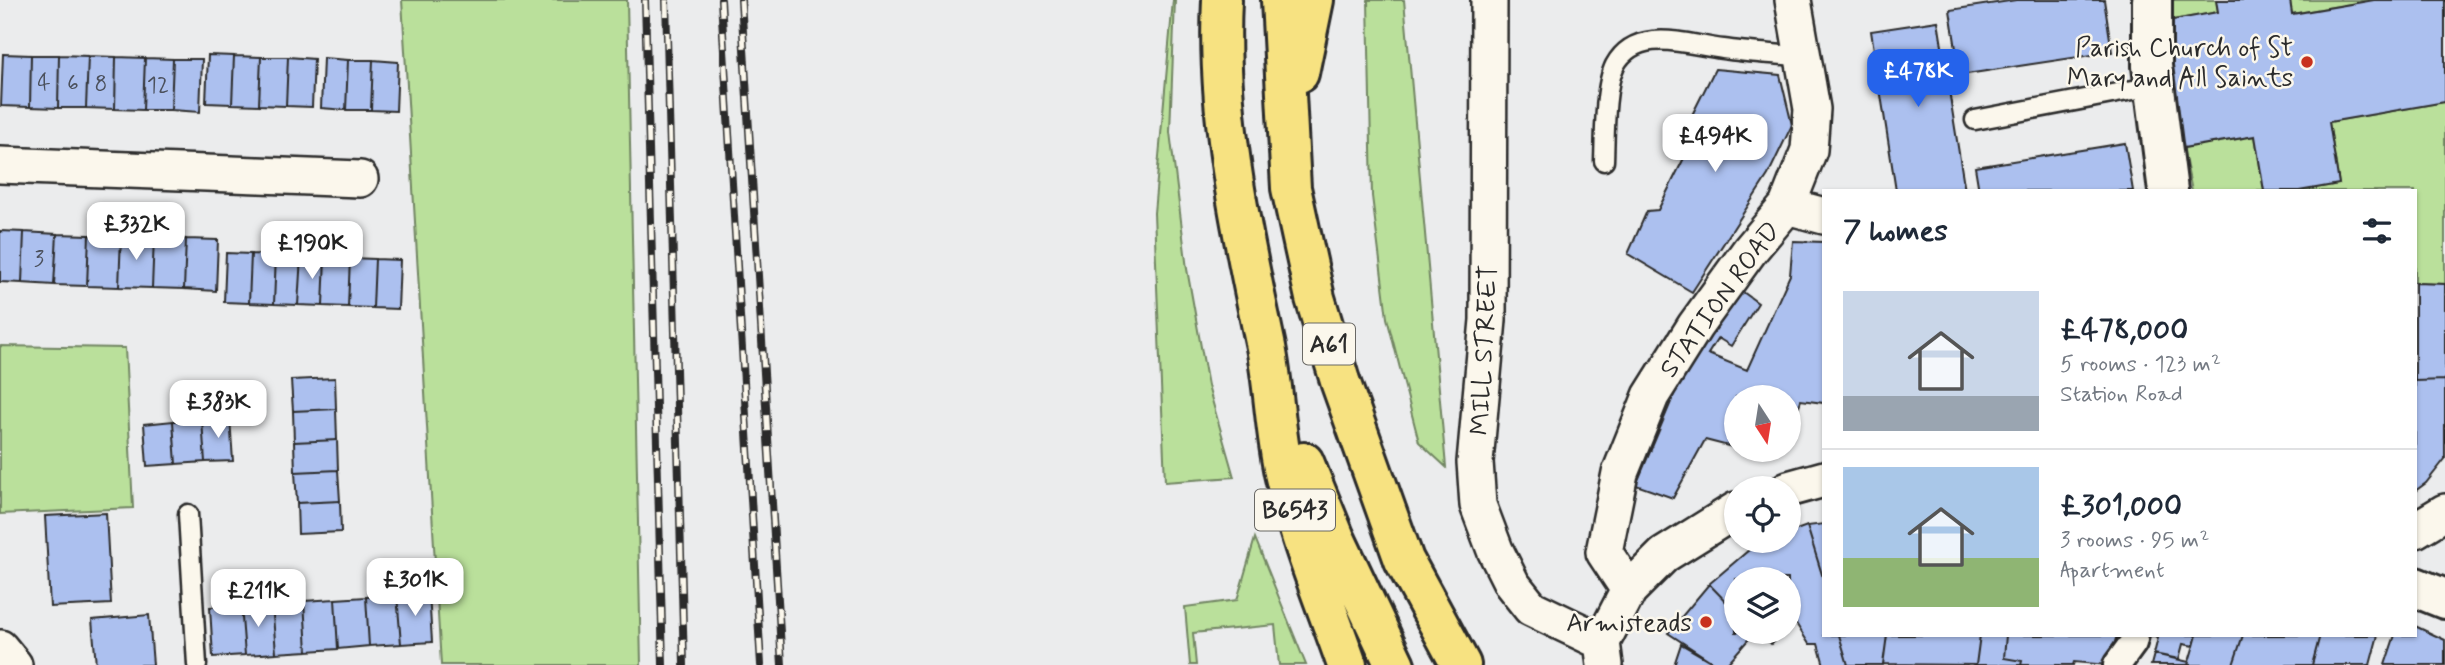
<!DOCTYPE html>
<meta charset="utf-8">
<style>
:root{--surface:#fff;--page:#f6f6f7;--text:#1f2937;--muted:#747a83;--line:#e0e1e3;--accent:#2563eb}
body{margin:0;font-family:Mynerve,sans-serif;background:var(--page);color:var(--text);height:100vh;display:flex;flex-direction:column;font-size:26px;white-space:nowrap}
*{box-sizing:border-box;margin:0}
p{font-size:23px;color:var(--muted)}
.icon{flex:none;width:38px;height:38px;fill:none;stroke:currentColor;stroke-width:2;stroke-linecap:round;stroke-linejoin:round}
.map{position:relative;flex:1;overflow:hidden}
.side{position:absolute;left:1822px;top:189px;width:595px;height:448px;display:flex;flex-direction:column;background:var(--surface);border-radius:0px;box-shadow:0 2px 5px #0004}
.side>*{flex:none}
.needle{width:46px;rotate:168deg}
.controls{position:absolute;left:1724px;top:385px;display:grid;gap:14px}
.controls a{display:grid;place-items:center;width:77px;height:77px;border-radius:50%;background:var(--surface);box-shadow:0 2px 5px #0004;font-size:35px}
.price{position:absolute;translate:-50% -60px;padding:0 16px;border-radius:14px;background:#fff;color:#222;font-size:23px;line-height:46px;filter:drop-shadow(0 2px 4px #0008)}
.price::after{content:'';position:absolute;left:50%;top:42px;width:21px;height:16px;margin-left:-10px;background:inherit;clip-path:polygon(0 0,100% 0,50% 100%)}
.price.active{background:var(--accent);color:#fff}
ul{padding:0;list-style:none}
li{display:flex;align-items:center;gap:21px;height:175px;padding:0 21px}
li+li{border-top:2px solid var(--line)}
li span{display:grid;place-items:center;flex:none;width:196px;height:140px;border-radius:0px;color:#555}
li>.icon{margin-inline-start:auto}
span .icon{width:84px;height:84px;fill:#fffc;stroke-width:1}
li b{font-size:30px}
h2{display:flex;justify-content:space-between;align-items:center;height:84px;padding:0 21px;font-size:30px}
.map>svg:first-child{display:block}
.green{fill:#bae09b;stroke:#728663;stroke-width:2}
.building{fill:#acc0ef;stroke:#2b2b2b;stroke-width:2}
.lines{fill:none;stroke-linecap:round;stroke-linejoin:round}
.service-casing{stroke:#2b2b2b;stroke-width:23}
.pedestrian-casing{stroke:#2b2b2b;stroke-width:32}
.minor-casing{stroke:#2b2b2b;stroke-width:40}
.secondary-casing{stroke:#2b2b2b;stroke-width:44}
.trunk-casing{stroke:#2b2b2b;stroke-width:44}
.service{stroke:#fbf7ec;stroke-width:18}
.pedestrian{stroke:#fbf7ec;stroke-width:26}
.minor{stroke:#fbf7ec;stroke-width:35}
.secondary{stroke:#fbf7ec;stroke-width:38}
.trunk{stroke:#f7e281;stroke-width:38}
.rail-casing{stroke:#2b2b2b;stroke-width:8}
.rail{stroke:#fbf7ec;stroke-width:5;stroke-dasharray:16;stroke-linecap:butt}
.poi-dot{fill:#c8321e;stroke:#fbf7ec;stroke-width:2.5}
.labels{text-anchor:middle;stroke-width:5;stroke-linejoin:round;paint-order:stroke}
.number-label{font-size:23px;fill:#4b505c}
.shield{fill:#fbf7ec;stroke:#696865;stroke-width:2}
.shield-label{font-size:24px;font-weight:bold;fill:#2b2b2b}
.poi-label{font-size:26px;fill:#2b2b2b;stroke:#fbf7ec;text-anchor:end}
.street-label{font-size:26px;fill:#2b2b2b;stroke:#fbf7ec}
</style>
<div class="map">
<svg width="2445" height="665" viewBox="0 0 2445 665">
<rect width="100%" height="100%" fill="#ebeced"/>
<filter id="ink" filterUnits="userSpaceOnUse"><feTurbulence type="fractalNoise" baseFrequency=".0143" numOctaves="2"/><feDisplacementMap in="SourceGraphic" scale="14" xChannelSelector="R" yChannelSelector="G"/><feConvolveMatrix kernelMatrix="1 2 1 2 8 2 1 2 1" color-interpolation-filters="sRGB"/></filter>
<g filter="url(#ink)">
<path class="green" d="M402 0H627L641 665H441Z
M1173 0H1175L1170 132 1187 269 1208 386 1234 477 1165 482 1154 213Z
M1368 0H1404L1446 467 1419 442 1387 318 1372 196Z
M2166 0H2216L2218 12 2162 22Z
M2290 0H2374L2292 14Z
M2445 102V284L2415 283V191H2299L2339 184 2329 122Z
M2255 136 2264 191H2192L2183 148Z
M0 346 125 348 133 508 0 514Z
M1255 538 1306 665H1279L1275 625 1193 633 1196 665H1190L1185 607 1237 600Z"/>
<path class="building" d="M2016 0H2104L2112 52 1960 75 1950 10Z
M2216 0H2290L2292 14 2374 0H2445V102L2329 122 2339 184 2299 191H2264L2255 136 2183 148 2162 22 2218 12Z
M1938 21 1965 191H1896L1871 31Z
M3 54 31 55 30 107 1 106Z
M31 55H59L58 108 30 107Z
M59 55 88 56 86 108H58Z
M208 55 234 56 232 104 206 103Z
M88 56 116 57 115 109 86 108Z
M234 56 261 57 259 105 232 104Z
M116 57 145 58 143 110 115 109Z
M261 57H288L286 106 259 105Z
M288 57 314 59 312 107 286 106Z
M145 58 173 59 171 110H143Z
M323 58 348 60 346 110 321 108Z
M173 59H202L200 112 171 110Z
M348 60H373L371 110H346Z
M373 60 398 62 396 111 371 110Z
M1715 69 1780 75 1792 125 1768 175 1692 292 1628 254 1647 211 1658 210 1684 158 1674 151Z
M2125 143 2133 191H1979L1975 167Z
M0 231 24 232 22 283 0 282Z
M24 232 57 234 54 285 22 283Z
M57 234 89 235 87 286 54 285Z
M89 235 121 236 119 287 87 286Z
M121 236 154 237 152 288 119 287Z
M154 237 186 239 184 289 152 288Z
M186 239 218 240 216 291 184 289Z
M1793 241 1824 242V403L1801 400 1788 438V397H1736V448L1705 440 1673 498 1636 485 1692 352 1736 287 1758 303 1731 346 1718 338 1708 354 1747 370 1790 275Z
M226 253 251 254 249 303 224 302Z
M251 254 276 255 274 304 249 303Z
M276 255 301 256 298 305 274 304Z
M301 256 325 257 323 306 298 305Z
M325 257 350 258 348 307 323 306Z
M350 258 375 259 373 308 348 307Z
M375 259 400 260 398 309 373 308Z
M2415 283 2445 284V380L2415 381Z
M335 378 336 409 293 411 291 380Z
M2445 380V459L2426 483 2415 491V381Z
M336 409 337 440 294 442 293 411Z
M230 418 233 461 205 462 202 420Z
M202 420 205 462 176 464 173 421Z
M173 421 176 464 147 466 144 424Z
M337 440 338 470 295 472 294 442Z
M338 470 340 501 297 503 295 472Z
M340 501 341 532 298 534 297 503Z
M106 513 111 604 50 607 45 516Z
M1824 524V581L1807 526Z
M1807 526 1824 581V635H1839L1848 665H1824L1818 644H1809L1795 622 1788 628V579H1736V612L1709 584 1756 544 1766 541H1788V533Z
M1709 584 1736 612V632H1755L1726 665H1717L1668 633Z
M429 593 432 642 401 644 397 595Z
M397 595 401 644 369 646 366 597Z
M366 597 369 646 338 649 335 599Z
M335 599 338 649 307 651 304 601Z
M304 601 307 651 276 653 272 603Z
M272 603 276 653 245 655 241 605Z
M241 605 245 655 213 657 210 607Z
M149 615 153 665H96L92 620Z
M2415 626 2445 640V665H2385L2395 635H2415Z
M1755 632H1784L1771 644Z
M1839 635H1887L1883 665H1848Z
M1887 635H1980L1976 665 1883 664Z
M1980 635H2006L2004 658 2022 661 2021 665H1976Z
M2006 635H2117L2108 665 2074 662 2073 665H2021L2022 661 2004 658Z
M2148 635H2197L2194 646 2183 644 2179 659 2154 654 2158 638Z
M2197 635H2243L2233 665H2188Z
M2243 635H2320L2312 665H2233Z
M2320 635H2378L2370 665H2312Z
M1681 644 1717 665H1674Z
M2154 654 2189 662 2188 665H2151Z"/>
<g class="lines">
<defs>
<path id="service" d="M1975 120 2154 86
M1604 161C1605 137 1604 87 1615 65 1637 25 1688 45 1723 49 1750 53 1777 54 1804 57
M188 514 197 665"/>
<path id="pedestrian" d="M2117 665 2133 643 2135 635"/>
<path id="minor" d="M1489 0 1488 320 1475 462 1478 505 1495 550 1512 584 1531 608 1602 642
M0 165 360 179
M1787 206 1824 216
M1788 489 1824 479
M2415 530 2445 512
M1629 590 1604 552 1620 473 1651 396 1695 326 1750 250 1787 206 1809 150 1812 109 1793 0
M0 648 14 665
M1605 665 1602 642 1629 590 1664 555 1736 510"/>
<path id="secondary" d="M2152 0V66L2168 191
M2415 587 2445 599"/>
<path id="trunk" d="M1222 0C1216 117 1242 234 1266 347 1274 388 1275 432 1284 473 1298 538 1325 602 1347 665
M1281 0 1291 188 1315 298 1340 381 1404 560 1461 665
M1299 73 1314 0
M1304 462 1335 538 1395 665"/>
</defs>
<use href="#service" class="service-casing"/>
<use href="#pedestrian" class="pedestrian-casing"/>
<use href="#minor" class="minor-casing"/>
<use href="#secondary" class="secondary-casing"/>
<use href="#trunk" class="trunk-casing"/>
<use href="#service" class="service"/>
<use href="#pedestrian" class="pedestrian"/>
<use href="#minor" class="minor"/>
<use href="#secondary" class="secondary"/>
<use href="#trunk" class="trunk"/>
<defs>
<path id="rail" d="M645 0 663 665
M666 0 684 665
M721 0 761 665
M741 0 782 665"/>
</defs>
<use href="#rail" class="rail-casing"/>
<use href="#rail" class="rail"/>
</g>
</g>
<g class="poi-dot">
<circle cx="2307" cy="62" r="7"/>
<circle cx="1706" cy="622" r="7"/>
</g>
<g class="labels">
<g class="number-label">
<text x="44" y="89">4</text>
<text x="73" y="90">6</text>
<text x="101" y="91">8</text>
<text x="158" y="92">12</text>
<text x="39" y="266">3</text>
</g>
<g class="shield">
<rect x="1303" y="323.5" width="52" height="41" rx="5"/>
<rect x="1255" y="489.5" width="80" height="41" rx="5"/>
</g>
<g class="shield-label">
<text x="1329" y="352">A61</text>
<text x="1295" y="518">B6543</text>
</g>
<g class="poi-label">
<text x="2293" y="56">Parish Church of St<tspan x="2293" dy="30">Mary and All Saints</tspan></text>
<text x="1692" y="631">Armisteads</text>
</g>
<g class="street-label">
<text transform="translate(1719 299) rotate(-54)" y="9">STATION ROAD</text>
<text transform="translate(1483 350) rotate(-87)" y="9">MILL STREET</text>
</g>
</g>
</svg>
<div class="controls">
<a><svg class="needle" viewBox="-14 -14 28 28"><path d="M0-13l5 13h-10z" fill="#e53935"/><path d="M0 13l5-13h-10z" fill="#747a83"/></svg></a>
<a><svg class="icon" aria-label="locate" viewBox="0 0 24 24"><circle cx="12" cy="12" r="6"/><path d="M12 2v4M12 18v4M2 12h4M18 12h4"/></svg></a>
<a><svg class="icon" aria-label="layers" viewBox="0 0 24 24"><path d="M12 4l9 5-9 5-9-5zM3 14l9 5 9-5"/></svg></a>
</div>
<b class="price active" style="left:1918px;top:109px">£478K</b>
<b class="price" style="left:1715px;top:174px">£494K</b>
<b class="price" style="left:136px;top:262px">£332K</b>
<b class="price" style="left:312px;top:281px">£190K</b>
<b class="price" style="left:218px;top:440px">£383K</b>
<b class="price" style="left:415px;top:618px">£301K</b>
<b class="price" style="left:258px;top:629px">£211K</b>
<section class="side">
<h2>7 homes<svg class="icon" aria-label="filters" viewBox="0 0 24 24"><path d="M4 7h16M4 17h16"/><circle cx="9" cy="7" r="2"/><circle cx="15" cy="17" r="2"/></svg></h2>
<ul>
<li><span style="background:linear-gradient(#c9d6e8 75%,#9aa5b1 0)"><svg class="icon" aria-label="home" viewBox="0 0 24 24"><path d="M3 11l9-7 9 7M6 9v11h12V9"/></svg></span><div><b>£478,000</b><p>5 rooms · 123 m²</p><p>Station Road</p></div></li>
<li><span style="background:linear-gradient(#a9c7e8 65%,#8fb573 0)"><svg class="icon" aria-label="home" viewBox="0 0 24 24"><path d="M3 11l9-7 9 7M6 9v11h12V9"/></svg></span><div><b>£301,000</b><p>3 rooms · 95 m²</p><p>Apartment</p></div></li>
</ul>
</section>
</div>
